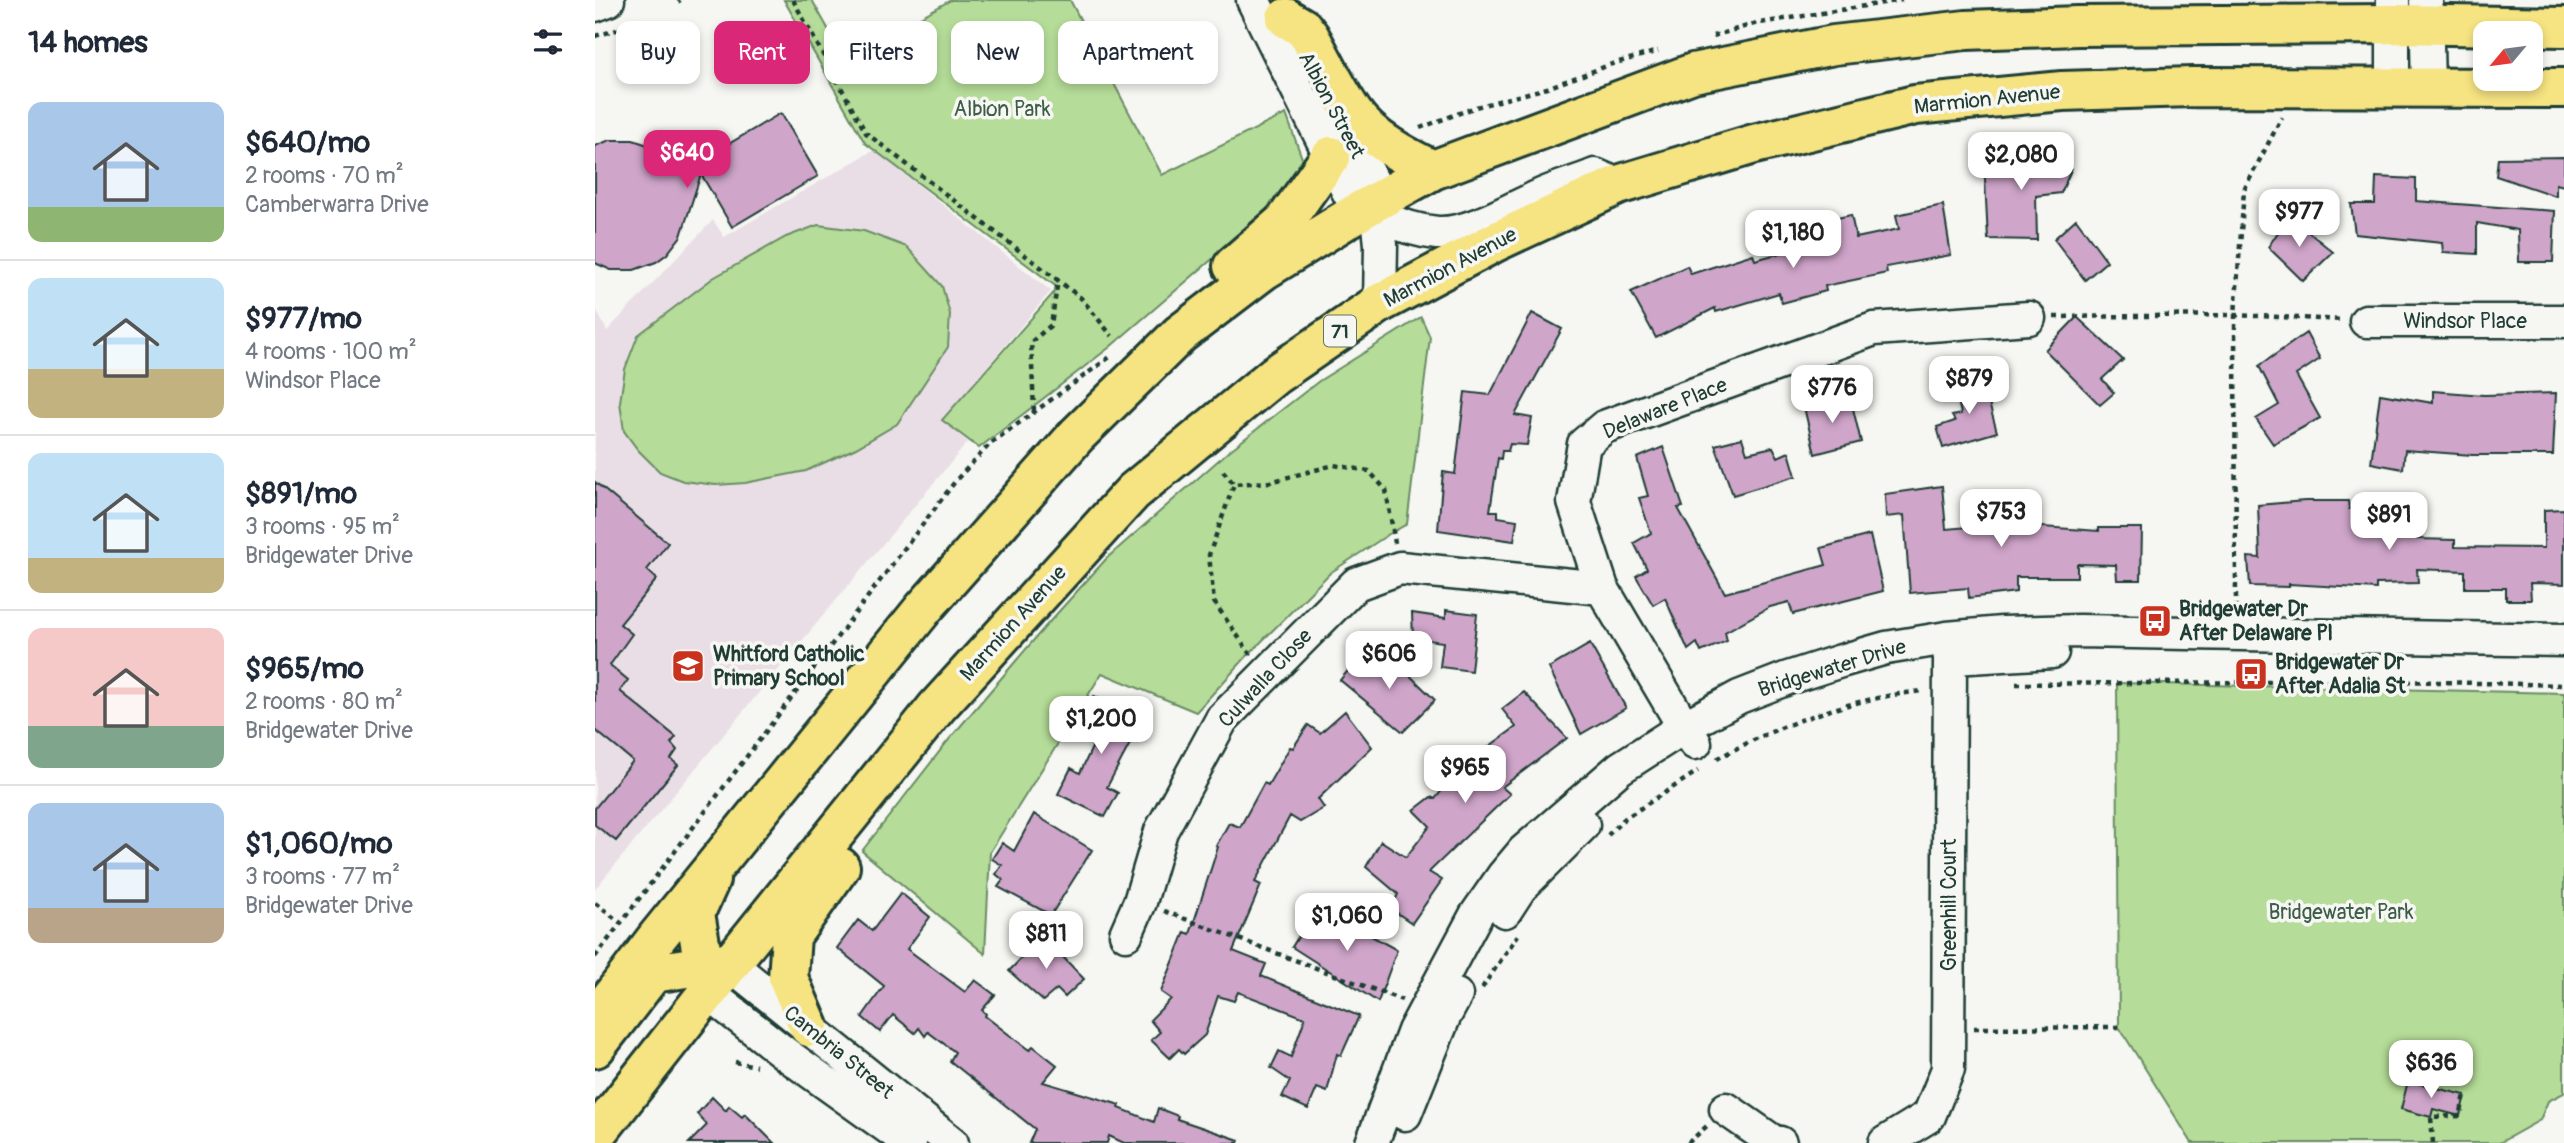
<!DOCTYPE html>
<meta charset="utf-8">
<style>
:root{--surface:#fff;--page:#f2f2f3;--text:#1f2937;--muted:#747a83;--line:#e0e1e3;--accent:#db2777}
body{margin:0;font-family:Pangolin,sans-serif;background:var(--page);color:var(--text);height:100vh;display:flex;flex-direction:column;font-size:26px;white-space:nowrap}
*{box-sizing:border-box;margin:0}
p{font-size:23px;color:var(--muted)}
.icon{flex:none;width:38px;height:38px;fill:none;stroke:currentColor;stroke-width:2;stroke-linecap:round;stroke-linejoin:round}
.map{position:relative;flex:1;overflow:hidden}
.details{display:flex;flex-direction:column;background:var(--surface);width:595px}
.details>*{flex:none}
.guide{position:absolute;left:21px;top:21px;width:665px;height:63px;display:flex;gap:14px}
.needle{width:46px;rotate:241deg}
.buttons{position:absolute;left:1878px;top:21px;display:grid;gap:14px}
.buttons a{display:grid;place-items:center;width:70px;height:70px;border-radius:14px;background:var(--surface);box-shadow:0 4px 10px #0003;font-size:35px}
.price{position:absolute;translate:-50% -60px;padding:0 16px;border-radius:14px;background:#fff;color:#222;font-size:23px;line-height:46px;filter:drop-shadow(0 2px 4px #0008)}
.price::after{content:'';position:absolute;left:50%;top:42px;width:21px;height:16px;margin-left:-10px;background:inherit;clip-path:polygon(0 0,100% 0,50% 100%)}
.price.selected{background:var(--accent);color:#fff}
ul{padding:0;list-style:none}
li{display:flex;align-items:center;gap:21px;height:175px;padding:0 28px}
li+li{border-top:2px solid var(--line)}
li span{display:grid;place-items:center;flex:none;width:196px;height:140px;border-radius:14px;color:#555}
li>.icon{margin-inline-start:auto}
span .icon{width:84px;height:84px;fill:#fffc;stroke-width:1}
li b{font-size:30px}
h2{display:flex;justify-content:space-between;align-items:center;height:84px;padding:0 28px;font-size:30px}
.pill{padding:0 24px;border-radius:14px;background:var(--surface);box-shadow:0 4px 10px #0003;font-size:24px;line-height:63px}
.pill.selected{background:var(--accent);color:#fff}
main{display:flex;flex:1;min-height:0}
.map>svg:first-child{display:block}
.built{fill:#eadee6}
.green{fill:#b5dc98;stroke:#6a8c66;stroke-width:2}
.building{fill:#cfa5ca;stroke:#1f3d34;stroke-width:2}
.lines{fill:none;stroke-linecap:round;stroke-linejoin:round}
.minor-casing{stroke:#1f3d34;stroke-width:37}
.highway-casing{stroke:#1f3d34;stroke-width:44}
.path{stroke:#1f3d34;stroke-width:4.5;stroke-dasharray:5 5;stroke-linecap:butt}
.minor{stroke:#f6f6f2;stroke-width:32}
.highway{stroke:#f6e381;stroke-width:38}
.labels{text-anchor:middle;stroke-width:7;stroke-linejoin:round;paint-order:stroke}
.shield{fill:#f6f6f2;stroke:#60746d;stroke-width:2}
.shield-label{font-size:19px;font-weight:bold;fill:#1f3d34}
.street-label{font-size:21px;fill:#1f3d34;stroke:#f6f6f2}
.park-label{font-size:21px;fill:#3d5d48;stroke:#f6f6f2}
.poi-label{font-size:21px;font-weight:bold;fill:#1f3d34;stroke:#f6f6f2;text-anchor:start}
</style>
<main>
<section class="details">
<h2>14 homes<svg class="icon" aria-label="filters" viewBox="0 0 24 24"><path d="M4 7h16M4 17h16"/><circle cx="9" cy="7" r="2"/><circle cx="15" cy="17" r="2"/></svg></h2>
<ul>
<li><span style="background:linear-gradient(#a9c7e8 75%,#8fb573 0)"><svg class="icon" aria-label="home" viewBox="0 0 24 24"><path d="M3 11l9-7 9 7M6 9v11h12V9"/></svg></span><div><b>$640/mo</b><p>2 rooms · 70 m²</p><p>Camberwarra Drive</p></div></li>
<li><span style="background:linear-gradient(#bfe0f5 65%,#c2b280 0)"><svg class="icon" aria-label="home" viewBox="0 0 24 24"><path d="M3 11l9-7 9 7M6 9v11h12V9"/></svg></span><div><b>$977/mo</b><p>4 rooms · 100 m²</p><p>Windsor Place</p></div></li>
<li><span style="background:linear-gradient(#bfe0f5 75%,#c2b280 0)"><svg class="icon" aria-label="home" viewBox="0 0 24 24"><path d="M3 11l9-7 9 7M6 9v11h12V9"/></svg></span><div><b>$891/mo</b><p>3 rooms · 95 m²</p><p>Bridgewater Drive</p></div></li>
<li><span style="background:linear-gradient(#f6c9c9 70%,#7fa58c 0)"><svg class="icon" aria-label="home" viewBox="0 0 24 24"><path d="M3 11l9-7 9 7M6 9v11h12V9"/></svg></span><div><b>$965/mo</b><p>2 rooms · 80 m²</p><p>Bridgewater Drive</p></div></li>
<li><span style="background:linear-gradient(#a9c7e8 75%,#b9a48a 0)"><svg class="icon" aria-label="home" viewBox="0 0 24 24"><path d="M3 11l9-7 9 7M6 9v11h12V9"/></svg></span><div><b>$1,060/mo</b><p>3 rooms · 77 m²</p><p>Bridgewater Drive</p></div></li>
</ul>
</section>
<div class="map">
<svg width="1969" height="1143" viewBox="0 0 1969 1143">
<rect width="100%" height="100%" fill="#f6f6f2"/>
<filter id="ink" filterUnits="userSpaceOnUse"><feTurbulence type="fractalNoise" baseFrequency=".0143" numOctaves="2"/><feDisplacementMap in="SourceGraphic" scale="14" xChannelSelector="R" yChannelSelector="G"/><feConvolveMatrix kernelMatrix="1 2 1 2 8 2 1 2 1" color-interpolation-filters="sRGB"/></filter>
<g filter="url(#ink)">
<path class="built" d="M279 150 456 291 347 420 373 442 0 889V307L12 331 118 220 129 237Z"/>
<path class="green" d="M189 0H217L250 59 356 0H475L567 175 691 114 708 161 664 219 515 347 384 448 347 420 463 288 270 143Z
M223 225 269 231 312 247 347 286 355 314 353 347 302 424 261 448 211 471 150 483 121 485 88 481 65 472 43 450 29 431 25 402 30 369 43 335 118 278 191 237Z
M826 317 835 337 812 524 794 534 735 573 653 655 601 712 507 673 395 852 390 954 267 851 352 742 449 628 512 558 634 451 724 381Z
M1522 683 1969 693V1093L1953 1101 1945 1120 1904 1143H1597L1524 1027Z"/>
<path class="building" d="M186 113 223 176 137 227 106 174 86 236 72 254 61 262 39 270H16L0 263V146L15 140H38L59 147 86 172Z
M1470 151 1472 168 1476 170 1466 193 1441 196 1442 240 1393 239 1389 160Z
M1969 157V186L1961 184V196L1901 176 1903 158Z
M1781 177 1821 179V201L1960 211 1958 262H1924L1923 230 1882 223V254L1848 252 1847 243 1760 234 1756 204H1780Z
M1348 205 1356 255 1291 267 1292 273 1230 286 1231 291 1187 303 1184 293 1121 312 1120 308 1061 338 1036 292 1092 266 1096 274 1158 254 1160 260 1237 239 1233 220 1256 215 1261 238 1304 229 1301 215Z
M1694 216 1738 252 1708 281 1673 247Z
M1481 219 1512 261 1490 280 1459 239Z
M937 313 967 329 920 415 937 418 932 445 915 444 913 451H907L906 459 903 458 895 511H903V517L922 520 919 541 843 530 848 472 860 474 870 392 895 395Z
M1482 317 1528 360 1507 379 1519 393 1505 405 1450 350Z
M1711 333 1725 359 1701 375 1725 418 1678 444 1661 419 1684 405 1664 366Z
M1387 378 1402 432 1348 448 1342 427 1360 421 1357 416 1366 414 1360 387Z
M1838 391 1889 395 1961 393 1958 455H1877L1810 450 1808 469 1776 463 1785 394 1838 403Z
M1255 396 1266 442 1220 454 1209 407Z
M1147 438 1152 453 1178 447 1183 457 1194 452 1201 476 1138 495 1120 445Z
M1068 447 1088 507 1083 508 1130 593 1231 565 1226 548 1275 535 1288 591 1198 614 1194 602 1175 607 1130 632 1132 641 1106 652 1102 643 1093 650 1070 598 1058 605 1041 576 1052 569 1039 543 1056 533 1044 498 1053 496 1042 458Z
M0 482 73 543 52 570 62 579 25 624 37 634 15 665 33 680 25 691 81 737 76 743 82 750 76 759 83 765 21 841 0 825V808L38 761 0 730Z
M1347 486 1351 529 1420 523V525L1504 531V528H1547L1546 580H1522L1521 565 1482 564V577H1421V592L1374 598 1373 588 1315 593 1309 515 1291 517 1290 494Z
M1710 501H1753L1754 509 1763 508V522L1799 523V517L1821 519 1822 539 1860 540V547L1949 548V510L1969 509V584L1935 583 1936 600H1911V588H1870V571L1822 569 1823 583 1781 584V589L1694 584V587L1655 586 1653 557 1665 558 1663 505Z
M851 610 882 614 876 671 845 667 848 642 818 638 817 613 851 618Z
M995 644 1031 708 986 734 954 668Z
M794 655 840 700 808 732 745 680 756 667 760 670 772 659 783 669Z
M929 692 972 738 907 787 915 794 834 872 847 880 817 923 796 909 803 894 771 867 786 841 811 857 835 826 819 810 836 797 840 799 875 755 878 758 921 727 907 709Z
M499 696 547 721 512 787 523 793 510 817 463 794 476 768 485 773 502 737 483 726Z
M750 711 777 747 723 799 729 808 705 822 695 816 660 882 666 885 638 951 671 964 666 976 764 1016 746 1056 742 1054 732 1092 722 1088 713 1109 687 1097 695 1081 676 1068 684 1051 696 1057 710 1018 643 992 639 1001 623 996 610 1035 589 1054 584 1049 575 1058 556 1040 565 1032 555 1020 576 999 566 992 590 932 595 934 623 847 621 846 634 823 645 827 669 783 673 785 695 747 698 748 713 725 725 733Z
M439 814 497 850 456 915 403 887 408 880 401 874 407 865 397 859 407 843 419 851Z
M306 893 335 917 312 949 370 992 380 980 400 995 387 1010 391 1014 390 1016 434 1050 438 1046 462 1065 448 1082 525 1105 524 1108 559 1122 563 1108 583 1116 582 1119 644 1140 643 1143H529L514 1136 512 1143H434L440 1129 355 1061 360 1052 333 1032 330 1036 324 1028 320 1033 298 1015 285 1032 267 1017 289 986 242 948 263 920 277 931Z
M722 906 760 933 762 928 802 950 783 1002 697 947Z
M448 936 489 979 470 997 462 989 448 1001 414 971Z
M1813 1081 1870 1095 1865 1116 1838 1109 1836 1117 1806 1109Z
M117 1097 131 1111 134 1106 147 1117 150 1114 179 1143H94L112 1125 102 1114Z"/>
<g class="lines">
<defs>
<path id="minor" d="M658 0 754 193C763 204 777 212 790 218 806 226 824 231 842 233 875 235 919 207 949 194 965 187 983 182 1000 175L1023 185
M1831 0 1833 87
M0 5 13 0
M1798 88V0
M734 100 780 186 786 245 785 303
M1771 321H1969
M1358 658 1457 652
M1100 743 1089 727 1007 588 979 502 989 444 1009 427 1279 329 1434 318
M910 911 925 888 988 825
M531 934 545 902 566 831 627 719 761 584 805 568 1007 588
M130 962 141 969 357 1143
M113 993 192 1055 315 1143
M1131 1109 1177 1141 1185 1143
M810 1114 849 1017 861 995
M777 1143 819 1031 881 915 908 876 929 851 1025 768 1089 727 1144 697 1193 678 1246 661 1291 648 1352 638 1407 633 1484 631 1969 640
M1290 1143 1334 1116 1353 1069 1355 658 1352 638"/>
<path id="highway" d="M691 18 708 28 715 37C729 62 742 90 758 113 776 139 811 157 838 170
M638 266 690 221 736 156
M113 991 100 913 115 880
M0 1019 63 936 329 608 482 435 585 334 669 270 768 209 838 170 1098 73 1239 45 1371 30 1483 26 1798 24 1969 27
M214 1027 193 978 196 936 245 867
M0 1048 58 973 130 962
M0 1136 143 954 342 707 538 492 680 375 785 303 900 242 1023 185 1159 144 1320 105 1467 91 1597 87 1969 88"/>
</defs>
<use href="#minor" class="minor-casing"/>
<use href="#highway" class="highway-casing"/>
<path class="path" d="M198 0 271 133 486 298 517 336
M83 2 85 0
M0 36 47 23
M1118 36 1159 24 1307 0
M825 128 881 107 952 88 1017 64 1063 51
M1459 317 1640 315 1748 320
M439 411 436 342 456 325 463 280
M628 471 639 484
M1641 609 1640 315 1649 190 1687 117
M656 655 619 602 614 555 639 484 675 482 739 465 774 471 791 490 800 543
M1421 684 1802 681 1969 685
M1122 759C1184 724 1257 698 1328 691
M1013 835 1029 819 1103 771
M0 903 26 923
M569 911 807 1000
M0 957 362 479 395 444 515 357
M887 988 923 935
M1379 1028 1524 1027
M140 1062 161 1066
M1093 1143 1113 1125
M1838 1143 1836 1117 1865 1116 1870 1095"/>
<use href="#minor" class="minor"/>
<use href="#highway" class="highway"/>
</g>
</g>
<defs>
<symbol id="bus-square" viewBox="-11 -11 22 22"><rect x="-9" y="-9" width="18" height="18" rx="4" fill="#c8321e" stroke="#f6f6f2"/><path d="M-5-6H5V4H4V6H2V4H-2V6H-4V4H-5ZM-3.5-4V0h7V-4ZM-3.5 1.2v1.5H-2V1.2ZM2 1.2v1.5H3.5V1.2Z" fill="#fff"/></symbol>
<symbol id="school-square" viewBox="-11 -11 22 22"><rect x="-9" y="-9" width="18" height="18" rx="4" fill="#c8321e" stroke="#f6f6f2"/><path d="M0-5L7-2L0 1L-7-2ZM-4 1L0 2.5L4 1V4Q0 6-4 4Z" fill="#fff"/></symbol>
</defs>
<g fill-rule="evenodd">
<use href="#bus-square" x="1541" y="602" width="38" height="38"/>
<use href="#school-square" x="74" y="647" width="38" height="38"/>
<use href="#bus-square" x="1637" y="655" width="38" height="38"/>
</g>
<g class="labels">
<rect class="shield" x="729" y="315.5" width="32" height="31" rx="5"/>
<g class="shield-label">
<text x="745" y="338">71</text>
</g>
<g class="street-label">
<text transform="translate(1392 99) rotate(-6)" y="7">Marmion Avenue</text>
<text transform="translate(737 105) rotate(62)" y="7">Albion Street</text>
<text transform="translate(855 267) rotate(-28)" y="7">Marmion Avenue</text>
<text x="1870" y="328">Windsor Place</text>
<text transform="translate(1070 408) rotate(-22)" y="7">Delaware Place</text>
<text transform="translate(418 623) rotate(-48)" y="7">Marmion Avenue</text>
<text transform="translate(1237 668) rotate(-17)" y="7">Bridgewater Drive</text>
<text transform="translate(670 678) rotate(-47)" y="7">Culwalla Close</text>
<text transform="translate(1354 905) rotate(-90)" y="7">Greenhill Court</text>
<text transform="translate(244 1052) rotate(39)" y="7">Cambria Street</text>
</g>
<g class="park-label">
<text x="407" y="116">Albion Park</text>
<text x="1746" y="919">Bridgewater Park</text>
</g>
<g class="poi-label">
<text x="1584" y="616">Bridgewater Dr<tspan x="1584" dy="24">After Delaware Pl</tspan></text>
<text x="118" y="661">Whitford Catholic<tspan x="118" dy="24">Primary School</tspan></text>
<text x="1680" y="669">Bridgewater Dr<tspan x="1680" dy="24">After Adalia St</tspan></text>
</g>
</g>
</svg>
<div class="buttons">
<a><svg class="needle" viewBox="-14 -14 28 28"><path d="M0-13l5 13h-10z" fill="#e53935"/><path d="M0 13l5-13h-10z" fill="#747a83"/></svg></a>
</div>
<b class="price selected" style="left:92px;top:190px">$640</b>
<b class="price" style="left:1426px;top:192px">$2,080</b>
<b class="price" style="left:1704px;top:249px">$977</b>
<b class="price" style="left:1198px;top:270px">$1,180</b>
<b class="price" style="left:1374px;top:416px">$879</b>
<b class="price" style="left:1237px;top:425px">$776</b>
<b class="price" style="left:1406px;top:549px">$753</b>
<b class="price" style="left:1794px;top:552px">$891</b>
<b class="price" style="left:794px;top:691px">$606</b>
<b class="price" style="left:506px;top:756px">$1,200</b>
<b class="price" style="left:870px;top:805px">$965</b>
<b class="price" style="left:752px;top:953px">$1,060</b>
<b class="price" style="left:451px;top:971px">$811</b>
<b class="price" style="left:1836px;top:1100px">$636</b>
<div class="guide">
<a class="pill">Buy</a>
<a class="pill selected">Rent</a>
<a class="pill">Filters</a>
<a class="pill">New</a>
<a class="pill">Apartment</a>
</div>
</div>
</main>
